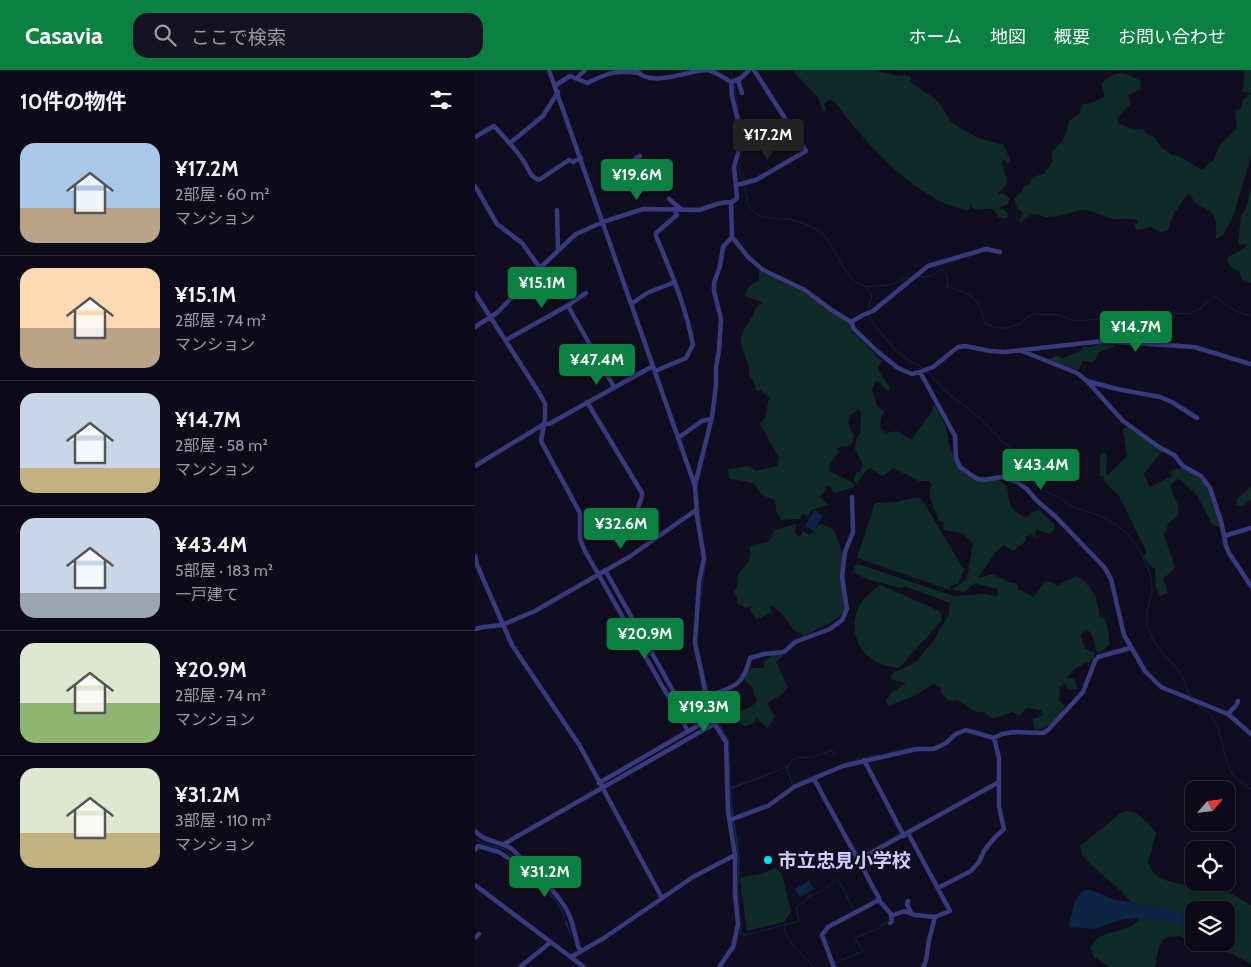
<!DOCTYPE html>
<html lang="ja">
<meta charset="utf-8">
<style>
:root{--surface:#0c0a18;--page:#151321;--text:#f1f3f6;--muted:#9a9aa2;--line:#2c2b37;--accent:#0b8043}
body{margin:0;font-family:Cabin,"Noto Sans JP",sans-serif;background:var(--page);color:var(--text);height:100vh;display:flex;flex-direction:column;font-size:19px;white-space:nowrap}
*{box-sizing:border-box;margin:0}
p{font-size:16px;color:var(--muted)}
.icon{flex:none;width:28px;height:28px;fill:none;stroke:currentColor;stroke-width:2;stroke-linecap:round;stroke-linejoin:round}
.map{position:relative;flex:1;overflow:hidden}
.sheet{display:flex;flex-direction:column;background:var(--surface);width:475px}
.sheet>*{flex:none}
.needle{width:32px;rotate:62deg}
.tools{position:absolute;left:710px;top:711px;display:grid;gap:10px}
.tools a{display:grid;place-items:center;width:50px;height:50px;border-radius:10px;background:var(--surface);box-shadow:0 1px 4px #0004,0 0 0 1px var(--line);font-size:25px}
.price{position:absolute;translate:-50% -42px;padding:0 11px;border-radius:5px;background:var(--accent);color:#fff;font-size:16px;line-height:32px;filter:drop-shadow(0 1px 2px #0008)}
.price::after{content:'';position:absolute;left:50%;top:30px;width:15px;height:11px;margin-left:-8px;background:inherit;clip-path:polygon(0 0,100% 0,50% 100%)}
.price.on{background:#222;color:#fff}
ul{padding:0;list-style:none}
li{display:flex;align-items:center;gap:15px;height:125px;padding:0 20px}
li+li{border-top:1px solid var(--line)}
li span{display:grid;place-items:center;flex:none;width:140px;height:100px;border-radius:15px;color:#555}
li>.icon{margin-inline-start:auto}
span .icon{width:60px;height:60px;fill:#fffc;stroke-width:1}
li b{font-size:21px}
h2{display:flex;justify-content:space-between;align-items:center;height:60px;padding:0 20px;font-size:21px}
header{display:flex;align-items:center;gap:30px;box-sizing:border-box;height:70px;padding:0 25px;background:var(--accent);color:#fff}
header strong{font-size:24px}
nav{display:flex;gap:28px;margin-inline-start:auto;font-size:18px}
.search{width:350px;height:45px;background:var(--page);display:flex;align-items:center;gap:12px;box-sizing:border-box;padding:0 18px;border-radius:15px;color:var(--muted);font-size:19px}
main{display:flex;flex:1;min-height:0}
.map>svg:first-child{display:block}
.green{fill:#102a28;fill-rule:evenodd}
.water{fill:#0d2444}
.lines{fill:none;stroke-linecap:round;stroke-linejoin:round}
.stream{stroke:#0d2444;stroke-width:1}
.minor{stroke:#39397e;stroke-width:4.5}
.poi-dot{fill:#04e1f2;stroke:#100d20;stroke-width:2}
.labels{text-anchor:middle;stroke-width:4;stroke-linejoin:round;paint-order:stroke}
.poi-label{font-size:19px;font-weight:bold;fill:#d1cdfe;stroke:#100d20;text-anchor:start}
</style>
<header>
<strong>Casavia</strong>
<div class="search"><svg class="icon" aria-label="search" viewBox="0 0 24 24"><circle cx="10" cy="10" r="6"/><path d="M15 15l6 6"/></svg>ここで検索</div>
<nav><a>ホーム</a><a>地図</a><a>概要</a><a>お問い合わせ</a></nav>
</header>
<main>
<section class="sheet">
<h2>10件の物件<svg class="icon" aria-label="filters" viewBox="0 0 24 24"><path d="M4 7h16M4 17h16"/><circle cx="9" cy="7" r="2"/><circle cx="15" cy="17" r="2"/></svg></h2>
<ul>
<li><span style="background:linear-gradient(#a9c7e8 65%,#b9a48a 0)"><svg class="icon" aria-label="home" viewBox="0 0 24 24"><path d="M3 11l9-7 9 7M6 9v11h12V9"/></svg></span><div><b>¥17.2M</b><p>2部屋 · 60 m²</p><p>マンション</p></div></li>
<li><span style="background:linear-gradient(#ffd9b3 60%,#b9a48a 0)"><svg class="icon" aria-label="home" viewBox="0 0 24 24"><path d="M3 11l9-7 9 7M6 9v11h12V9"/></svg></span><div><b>¥15.1M</b><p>2部屋 · 74 m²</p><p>マンション</p></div></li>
<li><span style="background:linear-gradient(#c9d6e8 75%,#c2b280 0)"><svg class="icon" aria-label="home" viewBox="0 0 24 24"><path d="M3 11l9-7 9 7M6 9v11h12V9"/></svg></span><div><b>¥14.7M</b><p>2部屋 · 58 m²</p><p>マンション</p></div></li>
<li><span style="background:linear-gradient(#c9d6e8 75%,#9aa5b1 0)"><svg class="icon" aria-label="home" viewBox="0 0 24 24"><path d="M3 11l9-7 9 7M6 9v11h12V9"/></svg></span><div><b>¥43.4M</b><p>5部屋 · 183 m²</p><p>一戸建て</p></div></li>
<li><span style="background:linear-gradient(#dfe7d0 60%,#8fb573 0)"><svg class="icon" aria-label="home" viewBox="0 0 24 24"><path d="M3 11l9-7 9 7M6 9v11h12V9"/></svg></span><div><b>¥20.9M</b><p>2部屋 · 74 m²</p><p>マンション</p></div></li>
<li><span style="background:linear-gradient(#dfe7d0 65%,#c2b280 0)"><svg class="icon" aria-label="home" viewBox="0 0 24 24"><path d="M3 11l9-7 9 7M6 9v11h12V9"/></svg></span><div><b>¥31.2M</b><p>3部屋 · 110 m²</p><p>マンション</p></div></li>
</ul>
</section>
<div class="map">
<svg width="776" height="897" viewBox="0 0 776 897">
<rect width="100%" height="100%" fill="#100d20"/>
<path class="green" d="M317 0H396L424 6 430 5 436 7 435 12 463 31 475 50 482 56 503 68 529 75 536 92 533 94 529 90 527 92C526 100 536 108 530 116 528 119 524 121 522 125L528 123 535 128 532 135 526 136 525 139 528 138 533 144 532 149 523 147 519 140C512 137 504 142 497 138L496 134 494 140H489C480 137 469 134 461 129 419 105 388 69 359 31L355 29 349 34 351 41H348L343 27Z
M763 0H776V86L759 144 748 165 741 169C741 162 742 151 738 145 731 135 721 138 715 124L712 125 697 146 693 161 685 162 676 157 662 160 659 156 663 152 662 150C654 147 646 150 638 149 628 147 619 140 608 140 595 141 574 153 563 144L556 145 545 152 546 146 549 144C543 140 539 135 540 128L548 120 549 115 554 114 557 107 569 104 577 92V81C588 72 592 65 594 51L605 43 606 38 609 34 616 33 630 27 626 13C644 0 647 1 666 11L665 20 653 25 656 33 642 48 643 53 659 60 668 59 671 63 680 68 687 78 697 85 704 86 727 100 735 92 738 91 745 75 762 58 760 40 766 38 768 30 776 23 768 22 769 2Z
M776 118V213L767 209 764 201 755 197 752 188C759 182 767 182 772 174L767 175 763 173 766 146 771 138Z
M284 201 331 223 373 253 377 261 407 291 403 297 406 305 416 318 413 321 403 311 400 312 397 319 402 336 409 341 406 347 405 357 411 363 422 361 436 370 456 343 459 334 471 356 474 374 480 390 491 402 507 407 523 410 532 416C535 434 533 440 552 448L556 443 564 440 580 455 579 460 574 464 562 460 560 462 561 468 556 465 551 467V471L538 481 529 475 520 483 503 508 518 504 536 513H541L544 520 559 527 571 510 583 515 602 506C616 515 624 529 624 545L630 548 634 565V575L625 583H622L617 565 614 561 608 562 606 565 609 578 620 583 619 587 614 593C606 593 596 601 592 608L599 609 603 619 593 620 592 615 589 613 585 617 584 630 590 636C585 647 573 659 560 660L558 649 570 645 565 640 552 638 543 646 538 642 520 648 514 647 509 641C498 646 493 634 482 630 481 630 475 631 474 631L466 623 465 617 458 614 441 625 414 636 411 631 416 623 431 613 415 609 418 603 441 592 459 570 474 544 475 533 429 516 427 518 394 510 378 502 379 498 383 494 472 524 481 526 510 524 522 526V519L500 513 489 522 477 520 492 508 498 473 487 463 469 460 468 452 464 450C461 439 450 427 457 415L454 411H444L418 398 408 406 395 398 388 404 382 415 379 410 382 402H385L388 395 380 379 381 371 386 360V342L383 340C370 346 372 355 379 365L377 373 371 377 367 376 362 379 364 382 355 394 354 401 377 412 380 417 359 423 356 417 351 415 349 423 344 427 354 435 336 440 334 446 327 444 325 449 306 450 301 440 300 429C291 428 283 423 280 414L270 411 254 409 253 399C262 399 266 396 274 396L281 401 302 396 304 388 285 354 290 348 294 328 286 320 282 321 278 310 274 305C276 295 270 288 267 278 264 266 269 258 276 249 278 245 280 239 283 235L288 233 270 226C272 217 276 213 284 211Z
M626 273 640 275C636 280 630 278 625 282 622 285 622 288 618 292L608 291 603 300 573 290 581 285 587 288 603 282 610 276 614 278Z
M652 357 687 381 669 404 675 417 697 406 696 403 698 399 708 398 730 412 745 452V458L737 454 721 424 707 411 702 409 695 416 703 435 704 445 694 453 689 465 700 498 688 509 693 522 685 526 681 517 680 499 674 495 668 486 671 484V480L667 473 645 427 630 412 628 406H625V385L628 382 632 384 631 402 633 405 652 386 648 358Z
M776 417V430L768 436H761L762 429Z
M438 428H444L448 431 489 500 483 514 476 516 475 520 382 488 400 433 421 432Z
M346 453 359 460C370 485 373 515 370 542L355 553 329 566 319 560 307 544 297 535 294 537 297 542 282 550 275 540 277 536 271 538 262 533V527L258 524C259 521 261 519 262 517 263 513 262 508 264 504 269 495 279 490 274 478 284 468 294 481 299 460L321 454 320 463 325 467 328 461 334 465Z
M405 515 460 539 465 542 467 550 424 598C415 597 405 595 398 590 377 576 373 547 390 528 394 523 400 519 405 515Z
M302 583 309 585 301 592 313 618 307 624 292 633 300 647 292 658 282 648 278 654 270 656 250 645 245 647 241 643C243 635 247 633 254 630L258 633 263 630 264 633 260 639V644L263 646 266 641C273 638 279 636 282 630L276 616 270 611 268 605C273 597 281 598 289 598V592L298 584Z
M652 741C661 741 677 755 681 763L673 793C681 818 720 814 740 818 753 820 765 829 776 835V894L756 883 733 879 705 866 692 867 687 871 684 876 680 897H635L619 887 615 878C624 857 654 865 664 849 661 840 654 829 647 822 637 810 605 792 605 776L646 743ZM719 840H751V872H719Z
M300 798 307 804 316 842 309 852 272 861 265 810 266 807 287 804Z"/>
<path class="water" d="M339 440 348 446 339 461 330 456Z
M239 649H241L254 669 256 717 285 707 312 696 318 715H317L311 697 286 708 256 719C257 743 264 767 265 792 265 803 263 813 264 823 264 837 268 849 266 862L268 864H264L266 853 262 818 263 793 260 767 255 745 253 673C251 664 243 657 239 649Z
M365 752 385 785 425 763V764L384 786Z
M0 768C9 776 23 773 32 781 47 794 73 818 84 834 91 844 92 854 97 865L96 866 90 854V849L86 840 79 830 68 818 29 780 8 774 0 770Z
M334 811 339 819 325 827 320 819Z
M611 820H616L639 830 669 834 705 842 719 849V858L702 853 661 848 645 850 619 859 594 857C596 845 599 824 611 820Z"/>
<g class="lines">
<path class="stream" d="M255 0 258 9
M259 13 264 45 272 59 273 65V73L268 81 263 99 268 111
M269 114C271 122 272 135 277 140 289 152 305 147 318 150 327 152 340 158 347 163 351 166 353 171 356 175 367 193 371 211 393 217 402 214 413 217 421 213 428 210 427 208 436 207
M442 207 456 206 467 199C474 204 473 209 472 217 486 221 502 225 507 242 508 245 508 250 510 254L523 258H531L545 254 551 248 558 244 584 245 598 250 607 251 673 241 714 244 726 238 739 226C751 234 761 245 776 245
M393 218 397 227 393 238 394 248 419 279 436 292 450 299
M245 287 247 270
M452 301 469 320 505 348 528 372 538 379 558 386C562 395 553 404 558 412 563 420 576 423 584 427 589 430 594 436 600 438 620 443 642 451 656 468 666 480 678 505 677 520 675 533 669 545 673 558 678 576 692 587 704 601 709 608 711 618 714 626
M225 536 231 488 224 438 222 417 230 382
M224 582 240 649
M719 633 736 645 743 657 753 696 758 706 776 719
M414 682 438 677
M381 689 402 685
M312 697 317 690 321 688 337 687 357 680 359 684
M320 713 377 691
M261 745 290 734
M309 857 311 864 320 878
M267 864 270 865 324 851 321 837 329 832 333 827 346 821 363 809 379 840
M323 881 339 897
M360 893 388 881 380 868 404 858 415 849
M247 897 261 876 264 865"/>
<path class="minor" d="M74 0 220 416 222 446 229 488 224 513 220 573 236 648 251 672 253 742 260 785V824L263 854 258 877 244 897
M161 0C176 19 212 0 232 0 240 1 249 8 256 12L265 9 274 0
M102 8 110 0
M263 10 267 23
M81 15 95 6 112 13C134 3 139 0 164 3
M0 67 19 56C30 68 42 80 51 95 54 101 56 107 64 110L94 90 98 92 106 88
M35 73 68 46 83 22
M150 97C158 95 158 88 165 86
M262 115 281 110 331 81 279 0
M0 116 22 154 47 173 65 198
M194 129 206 139
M256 133 257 167 273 187 288 200 330 220 358 241 376 252 379 259 403 282 423 298 437 304 445 302 458 297 483 277 490 276 515 281 530 282 628 271 719 277 776 294
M82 140 83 181
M0 223 66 326 70 334V348L66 371 105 443V469L110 481 213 661
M156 234 172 223 200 212
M93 236 139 317
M376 252 388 245 398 241 453 196 511 179 525 182
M0 257 23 242 68 195 101 164 128 152 168 139 224 140 242 134 252 132 256 133 262 128 259 97 265 76 266 63 257 26 256 12
M31 270 92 236 111 223
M547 281 602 303 612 311 648 351 684 377 699 385 708 396 726 406 735 418 746 451 751 476 754 483 776 516
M180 301 211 288 218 275C211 237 196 202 181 166V163L202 145 199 139
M445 302 480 366 481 388 485 397 502 409 508 410 527 407 542 412 552 419 561 430 580 446 629 497 636 509 649 565 670 601 686 617 753 644 776 664
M612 311 642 319 685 327 697 332 722 348
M112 332 167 423C168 429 163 433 163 439 163 450 172 462 177 471
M203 368 227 351 236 349
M0 396 69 354H74L178 296
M220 415 237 347 241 315V297L244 280 246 249 239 221V213L245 196 248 177 257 167
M749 466 776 458
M0 486 2 495 37 575 105 676 187 828
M130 500 205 633 210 634 230 621
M0 559 8 557 27 555 60 541 154 487 221 440
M232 626C258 617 268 617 275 588L289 584 309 582 320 572 355 559 367 550 372 539 367 507 370 482 378 462 377 427
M753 644C756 639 762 637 763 631
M389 690 429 766
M339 709 404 828 402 831 353 857 347 865 359 897
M124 713 236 648
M255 750 293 736 319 717 368 696 442 679H459L471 673 481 664 491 660 519 668 527 664 539 662 568 663 573 660 608 622 620 591 623 587 655 578
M0 761C10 772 24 771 37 779 52 795 79 818 90 837 99 850 99 867 105 881
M433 763 475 841 460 847 454 870 451 891 448 897
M29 774 239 654
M0 780 3 776 24 782 33 788
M383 790 524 712
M0 815 109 897
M463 818 496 801 504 792 509 781 520 767 529 759 524 737V688L519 668
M403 829 416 844 417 851 415 853
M433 831 432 834 436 843
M416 846 429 841 440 845 460 847
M0 868 4 864
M96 887 129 868 218 807 260 785
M45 897 76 872"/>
</g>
<circle class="poi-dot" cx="293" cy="790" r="5"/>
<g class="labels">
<g class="poi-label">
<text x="303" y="797">市立忠見小学校</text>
</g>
</g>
</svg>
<div class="tools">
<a><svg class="needle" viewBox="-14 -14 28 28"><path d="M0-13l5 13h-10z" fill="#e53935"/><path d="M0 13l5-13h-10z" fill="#9a9aa2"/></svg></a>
<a><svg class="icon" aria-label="locate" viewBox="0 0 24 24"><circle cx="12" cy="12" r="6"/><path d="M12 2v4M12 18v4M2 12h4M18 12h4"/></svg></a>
<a><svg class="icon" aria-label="layers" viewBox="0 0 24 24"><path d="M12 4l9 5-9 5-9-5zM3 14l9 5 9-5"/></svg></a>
</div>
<b class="price on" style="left:293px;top:91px">¥17.2M</b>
<b class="price" style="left:162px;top:131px">¥19.6M</b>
<b class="price" style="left:67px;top:239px">¥15.1M</b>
<b class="price" style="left:661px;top:283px">¥14.7M</b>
<b class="price" style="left:122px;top:316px">¥47.4M</b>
<b class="price" style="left:566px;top:421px">¥43.4M</b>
<b class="price" style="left:146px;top:480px">¥32.6M</b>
<b class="price" style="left:170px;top:590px">¥20.9M</b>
<b class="price" style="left:229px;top:663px">¥19.3M</b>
<b class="price" style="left:70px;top:828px">¥31.2M</b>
</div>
</main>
